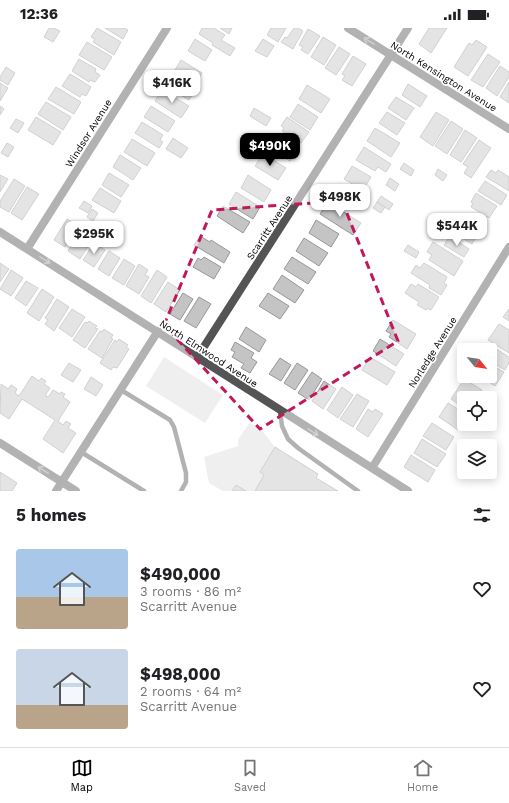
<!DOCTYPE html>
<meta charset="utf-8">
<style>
:root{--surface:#fff;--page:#f2f2f2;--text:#202124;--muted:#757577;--line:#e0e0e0;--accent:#000}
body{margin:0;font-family:"Work Sans",sans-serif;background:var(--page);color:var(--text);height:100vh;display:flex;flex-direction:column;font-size:15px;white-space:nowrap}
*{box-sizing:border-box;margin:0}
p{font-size:13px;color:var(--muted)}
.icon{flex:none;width:22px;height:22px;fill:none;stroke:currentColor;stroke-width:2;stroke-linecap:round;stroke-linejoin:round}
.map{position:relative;height:463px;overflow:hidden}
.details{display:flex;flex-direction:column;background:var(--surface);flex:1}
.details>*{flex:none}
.needle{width:26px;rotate:120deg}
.fabs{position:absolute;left:457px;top:315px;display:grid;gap:8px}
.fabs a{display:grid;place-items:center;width:40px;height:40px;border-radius:4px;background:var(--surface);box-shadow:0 2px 10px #0003;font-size:20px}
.price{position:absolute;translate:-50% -34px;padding:0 9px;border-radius:8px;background:#fff;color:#222;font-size:13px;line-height:26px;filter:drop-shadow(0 1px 2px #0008)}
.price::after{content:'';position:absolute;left:50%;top:24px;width:12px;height:9px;margin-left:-6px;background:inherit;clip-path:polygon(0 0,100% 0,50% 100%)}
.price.on{background:var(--accent);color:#fff}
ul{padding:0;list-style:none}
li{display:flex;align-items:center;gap:12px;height:100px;padding:0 16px}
li span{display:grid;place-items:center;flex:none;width:112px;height:80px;border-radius:4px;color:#555}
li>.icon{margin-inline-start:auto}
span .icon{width:48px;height:48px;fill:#fffc;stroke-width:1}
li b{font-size:17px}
h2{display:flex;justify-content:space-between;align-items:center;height:48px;padding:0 16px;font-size:17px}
.status{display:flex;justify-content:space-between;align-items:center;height:28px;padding:0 20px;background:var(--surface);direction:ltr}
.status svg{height:11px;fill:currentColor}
.menu{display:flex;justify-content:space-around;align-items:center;height:56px;border-top:1px solid var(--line);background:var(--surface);font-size:11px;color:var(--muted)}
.menu a{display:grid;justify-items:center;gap:2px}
.menu .on{color:var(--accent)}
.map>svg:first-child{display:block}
.green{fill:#dbdbdb}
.building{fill:#c4c4c4;stroke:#989898}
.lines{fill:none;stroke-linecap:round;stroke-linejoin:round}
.lane{stroke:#545454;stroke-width:4.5}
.street{stroke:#545454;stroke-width:8}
.oneway{stroke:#989898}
.marked{fill:none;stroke:#c2185b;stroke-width:3;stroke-dasharray:8 5;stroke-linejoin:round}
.labels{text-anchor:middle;stroke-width:3.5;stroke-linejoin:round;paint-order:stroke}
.street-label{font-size:10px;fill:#000;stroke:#fff}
</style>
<div class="status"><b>12:36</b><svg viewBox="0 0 49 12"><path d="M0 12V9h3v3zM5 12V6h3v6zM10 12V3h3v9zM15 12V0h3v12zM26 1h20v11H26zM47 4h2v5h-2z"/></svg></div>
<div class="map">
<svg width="509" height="463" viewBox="0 0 509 463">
<rect width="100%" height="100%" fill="#fff"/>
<path class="green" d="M164 329 223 367 205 395 146 358Z
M249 395 259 399 275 419 260 444 264 447 255 463H246L236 457 232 463H223L209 455 204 429 238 418V412Z"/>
<path class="building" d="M49 0H54L60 3 53 14 44 9Z
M97 0 121 14 114 27 93 14 95 11 91 9Z
M105 0H124L128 2 123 11Z
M202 0H214L225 7 221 12 235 20 230 28 212 17 213 15 199 6Z
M220 0H232L229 6Z
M271 0H286L278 14 267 7Z
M294 0H298L303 3 293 21 281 14 285 9 287 10Z
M429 0H447L431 25 419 16Z
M308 1 320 8 308 26 301 22 303 19 299 17Z
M323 9 336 17 324 37 311 29Z
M195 11 212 22 205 33 188 23Z
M263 11 274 18 267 29 255 23Z
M476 12 487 19 468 48 454 39 469 15 472 17Z
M87 14 112 29 104 42 79 27Z
M339 19 350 26 336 47 325 40Z
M488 26 500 34 483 59 471 52Z
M353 28 366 36 352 58 342 52 345 48 342 46Z
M79 31 96 41 95 44 100 47 95 54 90 52 89 54 72 43Z
M181 32 202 45 196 55 175 42Z
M500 38 509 44V49L497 68 486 60Z
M6 39 15 45 8 57 0 52V49Z
M70 46 91 59 86 68 82 66 80 69 62 58Z
M173 47 196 61 189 72 166 58Z
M509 54V75L500 69Z
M0 55 8 60 0 73Z
M408 56 427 68 420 79 402 67Z
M307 57 330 71 321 85 299 71Z
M56 59 81 74 74 86 48 71Z
M162 62 189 78 181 90 155 73Z
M396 69 414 80 406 92 388 80Z
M46 74 71 89 63 102 38 86Z
M298 76 318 89 310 102 290 89Z
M0 78 4 81 0 87Z
M151 78 175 93 168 104 144 89Z
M254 80 271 90 266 98 250 88Z
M387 84 405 95 397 107 379 95Z
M436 84 449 92 433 118 420 109Z
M36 89 61 104 53 117 28 102Z
M287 89 309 104 301 115 282 103 284 100 281 98Z
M16 91 24 95 18 105 10 100Z
M451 93 463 101 447 126 435 118Z
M142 94 163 107 160 112 163 114 159 120 135 105Z
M375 100 400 115 391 129 367 113Z
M465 102 477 110 461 134 450 127Z
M274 105 298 120 290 133 258 114 263 106 266 108 268 106 272 108Z
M173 110 188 120 181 130 166 121Z
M132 111 155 125 147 138 124 124Z
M479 112 491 120 471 150 464 145 468 139 463 136Z
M7 115 14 119 8 129 1 125Z
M364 119 391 136 386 144 378 139 375 143 356 132Z
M263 126 286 140 278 152 255 138Z
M120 127 141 140 133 152 113 139Z
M404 135 414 142 411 148 400 141Z
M352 138 371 149 363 162 344 151Z
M438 141 447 147 443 153 435 147Z
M491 142 496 145 498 142 509 149V163L486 149Z
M109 145 129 157 121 169 102 157Z
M0 147 8 151 0 164Z
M248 147 271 162 264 174 241 160Z
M390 150 399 156 395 163 386 157Z
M14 151 25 158 9 184 0 179V173Z
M485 153 507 167 501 177 478 163Z
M340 156 360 168 352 181 332 169Z
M27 159 39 166 22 192 11 185Z
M100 160 121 173 114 185 92 172Z
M236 164 260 179 253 191 229 176Z
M476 165 497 178 489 190 471 179 473 175 471 174Z
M381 168 393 176 389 182 377 174Z
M84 173 92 178 88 185 79 180Z
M328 174 361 195 353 207 320 186Z
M377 174 385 179 381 185 373 180Z
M223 178 250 194 243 205 217 188Z
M92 181 98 185 93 193 87 189Z
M67 191 78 197 65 219 54 212Z
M316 192 339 206 331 219 309 205Z
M459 195 478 206 472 216 453 204Z
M82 201 94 209 80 231 68 223Z
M200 208 210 214 211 212 230 224 224 235 194 217Z
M450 208 469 221 464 229 444 217Z
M304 210 328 225 319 238 296 223Z
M433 214 463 233 454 248 429 232 432 227 427 224Z
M94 215 105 222 94 239 83 232Z
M408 217 419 224 416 230 404 223Z
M109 223 120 230 109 248 98 241Z
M204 229 221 239 214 251 193 239 198 230 201 232Z
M292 229 316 244 308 256 284 241Z
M124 231 135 238 124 257 112 250Z
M0 235 9 241 0 254Z
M424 235 447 249 444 255 447 257 441 267 429 260 430 257 411 245 416 237 420 240Z
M139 236 148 242 145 247 149 249 139 266 126 258Z
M11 242 23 250 11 268 0 261Z
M157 242 167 249 151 275 141 268Z
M282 247 304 262 295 275 273 261Z
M26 253 38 260 26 278 15 270Z
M168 254 180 262 166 284 154 276Z
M411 256 416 259 418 256 439 269 431 282 427 280 426 282 417 277 419 274 405 265Z
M42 261 54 269 39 293 27 285Z
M183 265 193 271 180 292 170 286Z
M268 265 289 278 280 291 259 278Z
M199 269 211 276 196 300 184 293Z
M57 271 69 279 54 303 45 296 48 292 45 290Z
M72 281 85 289 72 309 59 300Z
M509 281V293L503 289Z
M393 292 416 306 407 321 389 309 391 306 386 303Z
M89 293 97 298 95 300 98 301 85 320 73 312 85 294 87 295Z
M499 296 509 302V325L488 312Z
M246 299 266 312 259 324 239 311Z
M104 301 113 307 111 310 113 311 102 330 88 321 100 303 102 304Z
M119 311 128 317 126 319 129 321 117 340 113 339 111 342 100 335 115 312 117 314Z
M380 311 404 326 396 338 373 323Z
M235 314 254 325 251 330 257 334 250 345 241 340 244 336 232 329 235 324 231 322Z
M487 315 509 329V335L505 342 490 333V322H483Z
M370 329 395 344 387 357 362 342Z
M280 330 291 337 281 353 269 346Z
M69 335 81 342 73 354 61 347Z
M297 335 308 342 295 362 284 355Z
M490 336 504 344 495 358 480 348H490Z
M312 344 322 351 309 372 298 365Z
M32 348 39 353 41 350 46 353 44 356 50 360 46 366V369L49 368 53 362 60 366 61 364 65 366 63 369 70 374 58 393 63 397 66 393 71 396 68 400 76 405 63 425 43 411 55 392 22 371 9 391 0 385 1 356 8 361 11 357 17 361 15 365 19 368Z
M91 349 103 357 96 368 84 361Z
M464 351 482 362 477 370H464V380L451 371Z
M324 353 336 361 323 381 312 373Z
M342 359 353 367 338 390 327 382Z
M357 366 369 373 353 399 340 391Z
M448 375 464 385V396H467L465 399 462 397 458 402 439 389Z
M368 381 373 384 375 381 383 386 368 409 356 401Z
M432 395 454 409 446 422 423 408Z
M422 411 446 426 437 439 414 425Z
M275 419 318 446 316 450 338 463H255L264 447 260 444Z
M411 427 435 442 428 454 404 439Z
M0 444 17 455 12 463H0Z
M236 457 246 463H232Z"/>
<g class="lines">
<path class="lane" d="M121 362 170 392 174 399 186 445V454L181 463
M280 383 282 398 288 411 298 420 358 463
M81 424 144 463"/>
<path class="street" d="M348 0 509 101
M0 204 408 463
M27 221 167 0
M198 328 408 0
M0 415 76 463
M372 440 509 219
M56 463 158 303"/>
</g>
<defs><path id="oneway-shaft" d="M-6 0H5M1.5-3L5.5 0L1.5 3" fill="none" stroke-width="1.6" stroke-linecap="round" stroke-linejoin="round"/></defs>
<g class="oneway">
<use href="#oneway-shaft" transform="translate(369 13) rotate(-148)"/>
<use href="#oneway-shaft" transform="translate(45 232) rotate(32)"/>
<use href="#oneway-shaft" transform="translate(313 404) rotate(32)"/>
<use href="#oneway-shaft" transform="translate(43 442) rotate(-148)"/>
</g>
<path d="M0 0H509V463H0ZM342 173 398 313 260 401 164 297 212 182Z" fill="#fff" fill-opacity=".55" fill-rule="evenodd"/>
<path class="marked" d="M342 173 398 313 260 401 164 297 212 182Z"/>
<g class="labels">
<g class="street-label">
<text transform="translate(444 48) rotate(32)" y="4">North Kensington Avenue</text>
<text transform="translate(88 105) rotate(-58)" y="4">Windsor Avenue</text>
<text transform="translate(269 199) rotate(-57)" y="4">Scarritt Avenue</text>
<text transform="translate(432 324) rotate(-58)" y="4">Norledge Avenue</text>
<text transform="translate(209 325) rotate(33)" y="4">North Elmwood Avenue</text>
</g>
</g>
</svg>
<div class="fabs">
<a><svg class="needle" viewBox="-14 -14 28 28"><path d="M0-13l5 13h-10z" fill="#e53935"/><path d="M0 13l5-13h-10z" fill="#757577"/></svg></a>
<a><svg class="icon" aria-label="locate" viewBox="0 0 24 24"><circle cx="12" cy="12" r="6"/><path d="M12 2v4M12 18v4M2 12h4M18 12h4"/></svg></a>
<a><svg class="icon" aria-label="layers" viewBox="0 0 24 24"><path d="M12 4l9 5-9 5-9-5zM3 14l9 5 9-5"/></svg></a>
</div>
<b class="price" style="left:172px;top:76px">$416K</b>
<b class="price on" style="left:270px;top:139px">$490K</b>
<b class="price" style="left:340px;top:190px">$498K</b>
<b class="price" style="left:457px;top:219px">$544K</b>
<b class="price" style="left:94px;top:227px">$295K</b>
</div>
<section class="details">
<h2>5 homes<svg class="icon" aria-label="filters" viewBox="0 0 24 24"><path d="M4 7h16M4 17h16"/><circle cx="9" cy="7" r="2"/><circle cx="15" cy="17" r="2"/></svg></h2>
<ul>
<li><span style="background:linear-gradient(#a9c7e8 60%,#b9a48a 0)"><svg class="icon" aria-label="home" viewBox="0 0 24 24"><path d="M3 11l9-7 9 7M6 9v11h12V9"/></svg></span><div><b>$490,000</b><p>3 rooms · 86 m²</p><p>Scarritt Avenue</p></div><svg class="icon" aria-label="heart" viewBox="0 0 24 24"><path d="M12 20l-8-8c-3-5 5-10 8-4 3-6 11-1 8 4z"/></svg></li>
<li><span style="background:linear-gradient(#c9d6e8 70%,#b9a48a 0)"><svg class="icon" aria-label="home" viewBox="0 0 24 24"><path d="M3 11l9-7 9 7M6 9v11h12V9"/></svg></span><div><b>$498,000</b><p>2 rooms · 64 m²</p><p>Scarritt Avenue</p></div><svg class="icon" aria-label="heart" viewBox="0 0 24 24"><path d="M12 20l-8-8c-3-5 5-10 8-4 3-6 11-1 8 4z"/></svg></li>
</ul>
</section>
<nav class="menu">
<a class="on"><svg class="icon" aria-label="map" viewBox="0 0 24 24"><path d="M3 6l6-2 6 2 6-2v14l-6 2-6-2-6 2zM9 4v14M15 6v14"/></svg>Map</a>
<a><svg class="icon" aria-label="saved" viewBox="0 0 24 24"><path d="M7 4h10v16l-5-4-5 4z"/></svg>Saved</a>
<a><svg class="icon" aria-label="home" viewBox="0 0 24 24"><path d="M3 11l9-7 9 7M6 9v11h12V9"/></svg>Home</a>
</nav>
